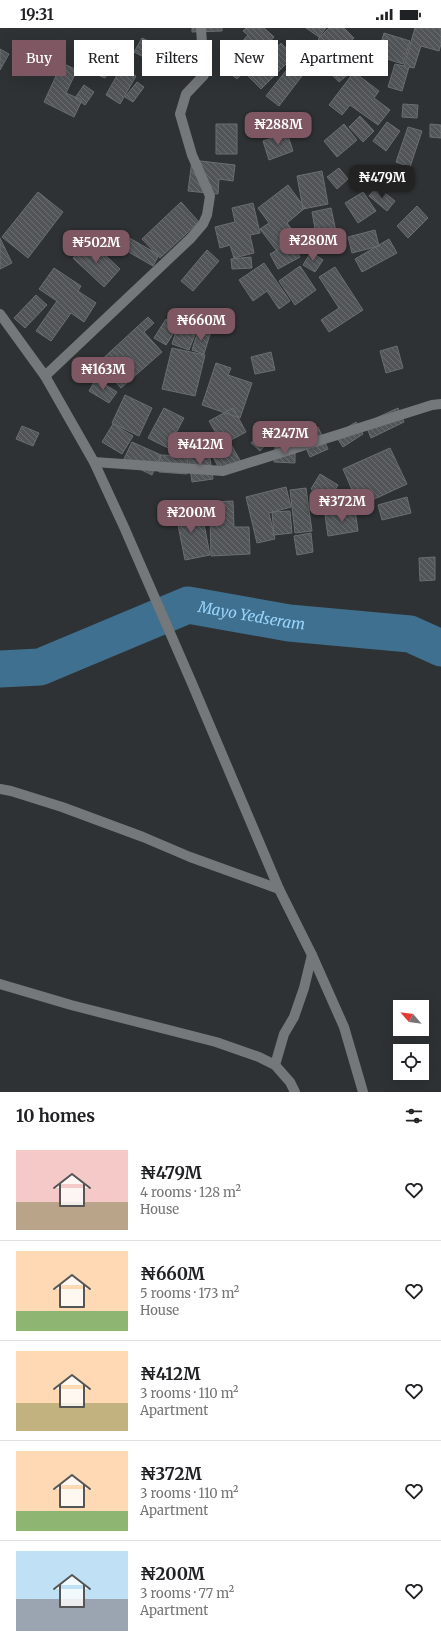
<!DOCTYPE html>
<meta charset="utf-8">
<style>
:root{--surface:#fff;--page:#f2f2f2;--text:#202124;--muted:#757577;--line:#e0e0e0;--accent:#7e5763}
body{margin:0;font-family:Merriweather,serif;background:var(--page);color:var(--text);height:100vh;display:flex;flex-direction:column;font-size:15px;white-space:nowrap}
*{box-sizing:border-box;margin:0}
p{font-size:13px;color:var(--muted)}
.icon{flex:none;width:22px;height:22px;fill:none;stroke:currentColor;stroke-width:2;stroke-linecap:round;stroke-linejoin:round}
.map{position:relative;height:1064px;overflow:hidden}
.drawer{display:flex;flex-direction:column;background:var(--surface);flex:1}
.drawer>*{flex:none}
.hud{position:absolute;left:12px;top:12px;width:417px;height:36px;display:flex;gap:8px}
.needle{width:26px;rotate:298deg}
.controls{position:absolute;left:393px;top:972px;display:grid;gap:8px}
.controls a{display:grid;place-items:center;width:36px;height:36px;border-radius:0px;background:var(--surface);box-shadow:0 4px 16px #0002;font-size:20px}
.price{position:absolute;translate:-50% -34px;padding:0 9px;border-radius:8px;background:var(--accent);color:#fff;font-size:13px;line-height:26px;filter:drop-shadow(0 1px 2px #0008)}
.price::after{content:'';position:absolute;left:50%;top:24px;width:12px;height:9px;margin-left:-6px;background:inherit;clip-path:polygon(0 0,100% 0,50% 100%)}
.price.current{background:#222;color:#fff}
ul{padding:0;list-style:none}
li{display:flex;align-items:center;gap:12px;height:100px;padding:0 16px}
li+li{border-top:1px solid var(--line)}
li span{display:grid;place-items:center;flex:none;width:112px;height:80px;border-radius:0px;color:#555}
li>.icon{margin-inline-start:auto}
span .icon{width:48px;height:48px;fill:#fffc;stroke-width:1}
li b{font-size:17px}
h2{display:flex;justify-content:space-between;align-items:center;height:48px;padding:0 16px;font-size:17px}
.pill{padding:0 14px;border-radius:0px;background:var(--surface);box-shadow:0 4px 16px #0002;font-size:14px;line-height:36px}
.pill.current{background:var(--accent);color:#fff}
.status{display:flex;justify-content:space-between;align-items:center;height:28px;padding:0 20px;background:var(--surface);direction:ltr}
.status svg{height:11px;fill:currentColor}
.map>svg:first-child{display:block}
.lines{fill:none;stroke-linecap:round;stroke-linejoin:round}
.river{stroke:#3f708f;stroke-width:37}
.building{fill:url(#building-back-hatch);stroke:#6a6e70}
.minor{stroke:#74787a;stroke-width:10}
.secondary{stroke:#74787a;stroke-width:10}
.labels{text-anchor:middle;stroke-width:3;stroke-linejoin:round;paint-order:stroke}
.water-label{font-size:15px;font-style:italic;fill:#9ad5fc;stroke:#2f3234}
</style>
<div class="status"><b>19:31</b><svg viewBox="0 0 49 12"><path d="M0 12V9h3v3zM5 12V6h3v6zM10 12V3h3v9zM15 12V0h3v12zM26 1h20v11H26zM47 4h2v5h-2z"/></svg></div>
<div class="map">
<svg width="441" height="1064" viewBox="0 0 441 1064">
<defs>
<pattern id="building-back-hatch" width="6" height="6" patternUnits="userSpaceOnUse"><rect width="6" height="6" fill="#525558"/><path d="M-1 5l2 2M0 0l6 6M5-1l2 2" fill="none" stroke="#6b6d70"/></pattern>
</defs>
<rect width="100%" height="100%" fill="#2f3234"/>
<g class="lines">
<path class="river" id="s1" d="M0 641 40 639 188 577 289 595 410 606 441 620"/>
</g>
<path class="building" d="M192 0H222V3L192 4Z
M246 0H264L274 9 237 51 221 37 248 7 243 3Z
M306 0H326L319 9Z
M329 0H344L354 10 342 21 358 38 339 54 324 38 334 28 318 11Z
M415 0H441V16L439 23 421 18 414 40 409 39 402 63 388 59 395 36 404 38Z
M384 5 410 13 403 36 377 28Z
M142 10 167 22 159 37 134 24Z
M281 15 294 28 261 61 248 48Z
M0 21 9 26 0 42Z
M88 25 112 35 105 50 82 40Z
M62 35 77 42 66 65 82 72 74 89 44 74Z
M289 39 302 48 279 78 266 68Z
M121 40 136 48 120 76 106 67Z
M354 44 379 63 374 70 390 82 378 97 350 77 342 87 329 77Z
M137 54 144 59 133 74 125 69Z
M84 57 94 64 85 77 75 70Z
M403 76 418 77 417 90 402 89Z
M360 88 374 103 363 114 349 99Z
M387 94 400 103 386 123 373 113Z
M216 96H237V126H216Z
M344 96 357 112 337 129 324 113Z
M430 96 441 97V110L430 109Z
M408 99 422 103 410 139 396 134Z
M287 105 293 123 269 132 263 113Z
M192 132 235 137 233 153 219 151 218 166 188 163Z
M339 140 348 151 337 161 327 149Z
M322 143 328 176 303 181 297 148Z
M288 157 305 180 287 195 296 207 276 222 260 201 269 195 258 180Z
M377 159 395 173 387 183 369 168Z
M38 164 63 184 28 230 2 209Z
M363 164 376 183 358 195 345 175Z
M181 174 199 194 160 230 142 211Z
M253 175 260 205 250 207 254 225 234 230 230 217 220 220 215 199 235 194 232 180Z
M417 178 428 190 408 210 397 198Z
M331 180 338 213 318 217 312 184Z
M375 202 379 218 352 225 348 209Z
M126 208 159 227 153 238 120 219Z
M0 210 12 235 0 241Z
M389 211 397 225 362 244 355 231Z
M89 212 120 241 104 259 73 230Z
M292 214 300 229 278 241 270 226Z
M207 222 219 233 193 263 181 253Z
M311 224 323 232 315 244 303 237Z
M251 229 252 240 232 241 231 231Z
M264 235 290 273 279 281 267 263 253 273 239 252Z
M300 238 316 262 295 277 279 253Z
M335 239 363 282 329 304 321 292 339 280 319 249Z
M54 240 81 258 78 263 96 275 84 294 71 285 51 313 36 303 57 273 39 261Z
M36 267 47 277 25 300 14 290Z
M148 289 154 295 144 304 162 324 121 360 98 335Z
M166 291 178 298 166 317 154 310Z
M178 297 196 304 189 322 172 316Z
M198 303 210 306 204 326 192 322Z
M397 318 403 340 386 345 380 323Z
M172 320 205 327 195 368 162 361Z
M271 324 275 342 255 346 251 329Z
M216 335 231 340 228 347 252 355 240 390 202 377Z
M96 351 117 364 109 375 89 363Z
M125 367 152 380 139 408 112 395Z
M164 380 184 390 168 420 148 410Z
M233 380 246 404 229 413 241 434 221 444 205 414 217 407 209 393Z
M398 380 404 394 371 410 365 395Z
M356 394 363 406 343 419 335 407Z
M113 396 133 408 122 426 102 414Z
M22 398 39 405 33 418 16 411Z
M265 399 274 407 260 423 251 415Z
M318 399 328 421 310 429 300 407Z
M132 414 161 427 152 447 123 433Z
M275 419H295V435L274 434Z
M390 420 407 456 359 478 343 441Z
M209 423 213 451 192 454 188 426Z
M160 427 188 428 187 446 159 444Z
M320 446 338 457 329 472 311 461Z
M286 459 291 479 269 485 275 511 257 515 246 469Z
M306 460 312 503 295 505 290 462Z
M407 469 411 485 382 492 378 477Z
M233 473 234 499H249L250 526 211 528 210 488 190 489V475Z
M187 474 191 494 203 491 210 527 185 532 174 477Z
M355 482 358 503 328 508 325 487Z
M290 483 292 505 274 507 272 484Z
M311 505 313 524 297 527 294 508Z
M435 529V552L420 553 419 530Z"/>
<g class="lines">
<path class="minor" d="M45 348 191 210 203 196 207 187 210 168 192 127 180 86 186 66 204 47 201 0
M94 434 223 443 432 377 441 376
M0 761 11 763 62 779 143 809 190 829 279 861
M0 956 71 977 216 1014 259 1029 275 1037 290 1054 295 1064
M275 1037 284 1006 294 989 304 960 312 927"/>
<path class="secondary" d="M0 286 45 348 94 434 124 499 191 653 279 861 312 927 344 999 363 1064"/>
</g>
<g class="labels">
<g class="water-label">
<text dy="5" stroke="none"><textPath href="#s1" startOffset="265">Mayo Yedseram</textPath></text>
</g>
</g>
</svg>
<div class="controls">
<a><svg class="needle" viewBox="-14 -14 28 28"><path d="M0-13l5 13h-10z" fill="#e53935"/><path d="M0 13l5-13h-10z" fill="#757577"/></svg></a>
<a><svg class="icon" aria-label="locate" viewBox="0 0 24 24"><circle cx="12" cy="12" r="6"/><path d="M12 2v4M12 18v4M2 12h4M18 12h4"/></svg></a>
</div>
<b class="price" style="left:278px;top:118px">₦288M</b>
<b class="price current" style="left:382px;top:171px">₦479M</b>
<b class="price" style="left:313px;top:234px">₦280M</b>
<b class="price" style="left:96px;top:236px">₦502M</b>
<b class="price" style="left:201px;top:314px">₦660M</b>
<b class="price" style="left:103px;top:363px">₦163M</b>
<b class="price" style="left:285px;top:427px">₦247M</b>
<b class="price" style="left:200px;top:438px">₦412M</b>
<b class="price" style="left:342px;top:495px">₦372M</b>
<b class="price" style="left:191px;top:506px">₦200M</b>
<div class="hud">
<a class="pill current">Buy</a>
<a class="pill">Rent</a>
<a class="pill">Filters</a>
<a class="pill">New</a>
<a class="pill">Apartment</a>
</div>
</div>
<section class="drawer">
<h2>10 homes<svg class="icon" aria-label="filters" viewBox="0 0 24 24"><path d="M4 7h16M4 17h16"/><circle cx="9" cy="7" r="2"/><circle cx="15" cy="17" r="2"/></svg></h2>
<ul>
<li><span style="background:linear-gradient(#f6c9c9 65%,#b9a48a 0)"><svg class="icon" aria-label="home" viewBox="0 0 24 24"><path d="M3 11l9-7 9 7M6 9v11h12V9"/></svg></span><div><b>₦479M</b><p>4 rooms · 128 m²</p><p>House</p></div><svg class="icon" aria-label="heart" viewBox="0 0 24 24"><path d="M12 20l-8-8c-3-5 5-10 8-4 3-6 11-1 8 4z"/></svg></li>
<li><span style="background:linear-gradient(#ffd9b3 75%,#8fb573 0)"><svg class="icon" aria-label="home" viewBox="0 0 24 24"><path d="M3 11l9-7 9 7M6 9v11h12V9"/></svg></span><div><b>₦660M</b><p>5 rooms · 173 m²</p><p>House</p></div><svg class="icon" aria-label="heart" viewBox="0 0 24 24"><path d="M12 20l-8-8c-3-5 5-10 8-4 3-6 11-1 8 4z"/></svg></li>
<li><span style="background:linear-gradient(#ffd9b3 65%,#c2b280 0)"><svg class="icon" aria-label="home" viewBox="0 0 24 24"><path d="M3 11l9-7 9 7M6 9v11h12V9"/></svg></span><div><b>₦412M</b><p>3 rooms · 110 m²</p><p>Apartment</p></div><svg class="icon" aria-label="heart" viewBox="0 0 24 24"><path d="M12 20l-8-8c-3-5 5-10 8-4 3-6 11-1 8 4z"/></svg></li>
<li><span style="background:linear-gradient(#ffd9b3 75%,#8fb573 0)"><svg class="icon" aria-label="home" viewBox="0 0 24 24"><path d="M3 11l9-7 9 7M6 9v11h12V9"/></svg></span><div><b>₦372M</b><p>3 rooms · 110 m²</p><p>Apartment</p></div><svg class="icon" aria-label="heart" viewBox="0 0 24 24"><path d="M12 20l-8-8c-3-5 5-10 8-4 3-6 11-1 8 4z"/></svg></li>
<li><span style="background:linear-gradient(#bfe0f5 60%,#9aa5b1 0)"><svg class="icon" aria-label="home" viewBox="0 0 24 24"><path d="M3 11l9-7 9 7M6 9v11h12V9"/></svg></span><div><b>₦200M</b><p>3 rooms · 77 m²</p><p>Apartment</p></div><svg class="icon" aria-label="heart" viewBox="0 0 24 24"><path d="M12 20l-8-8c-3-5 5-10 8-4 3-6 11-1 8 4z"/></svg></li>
</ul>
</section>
